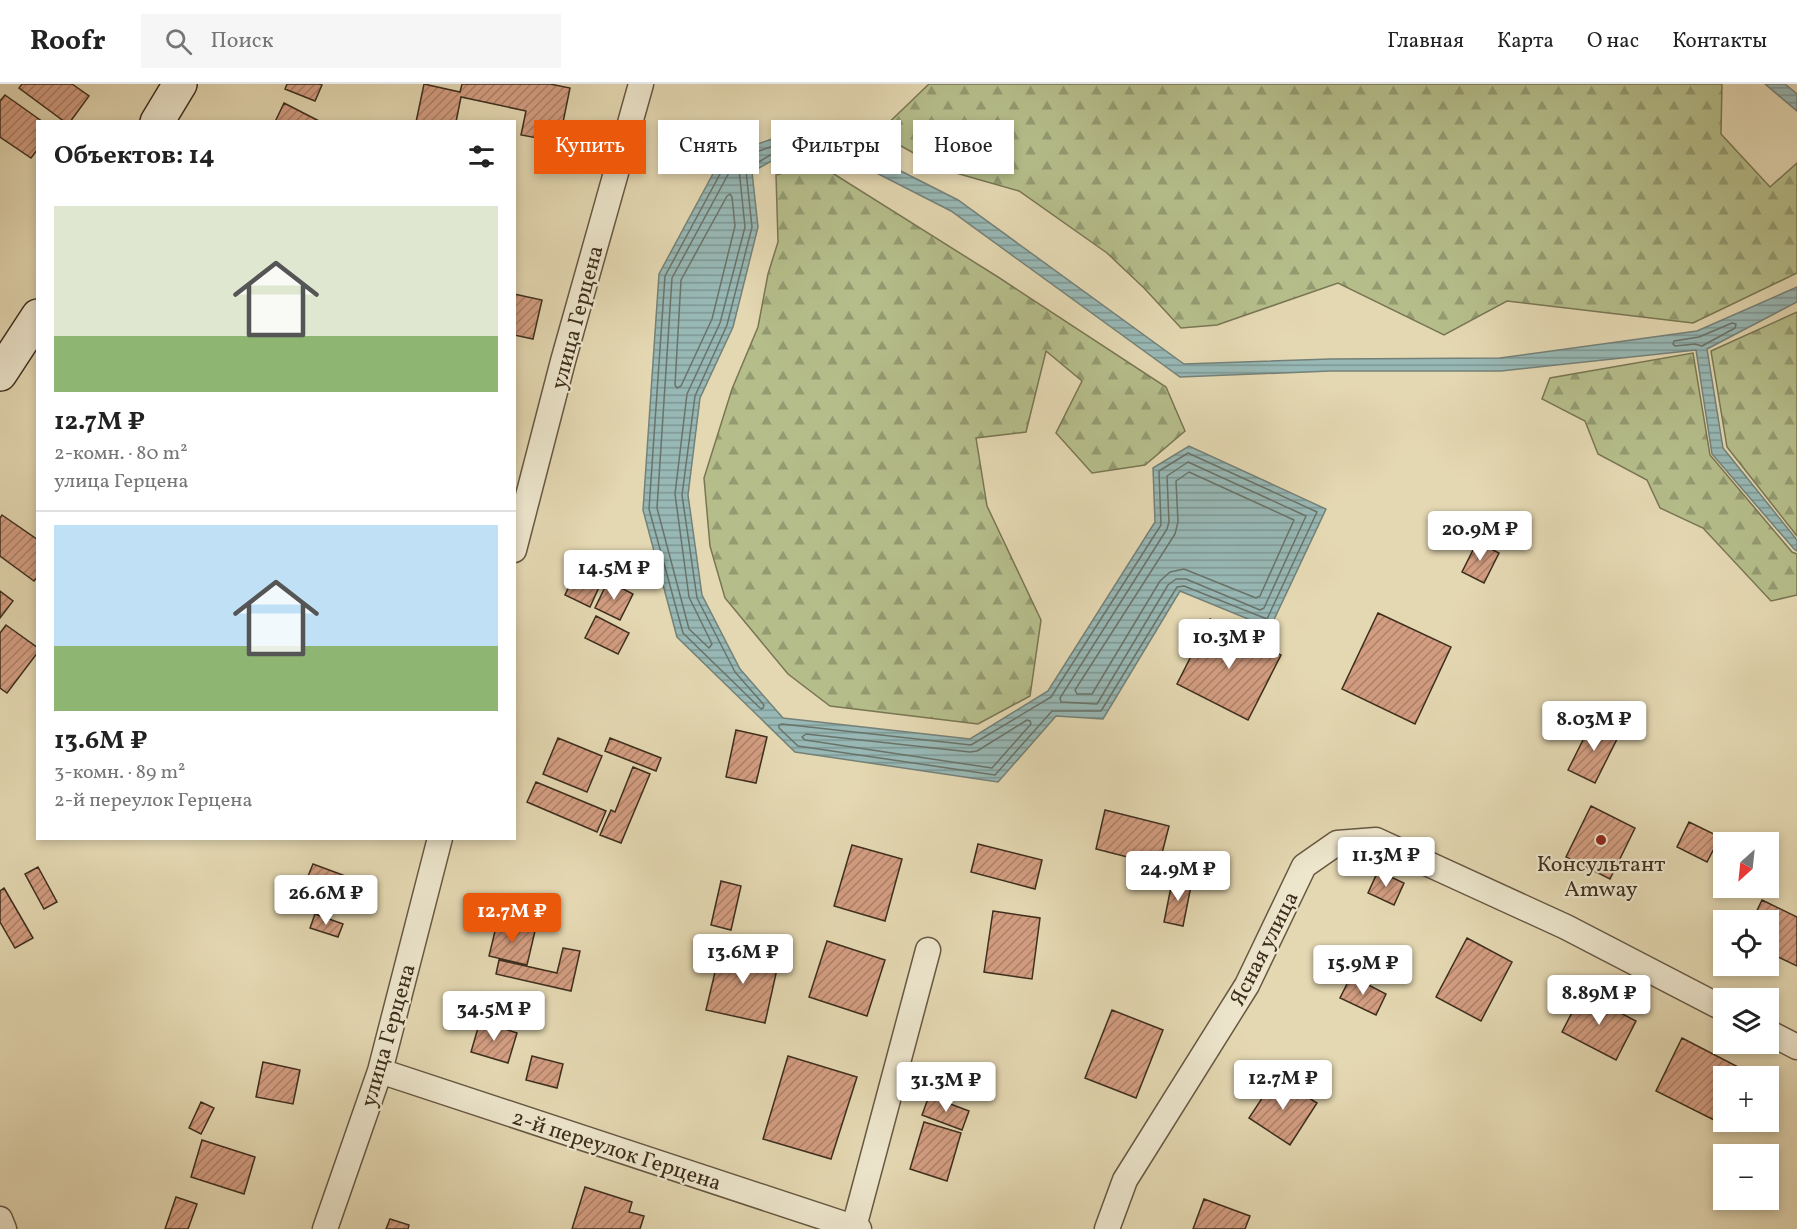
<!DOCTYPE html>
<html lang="ru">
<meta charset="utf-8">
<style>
:root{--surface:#fff;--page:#f6f6f6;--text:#222;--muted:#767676;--line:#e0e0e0;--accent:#ea580c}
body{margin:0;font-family:Vollkorn,serif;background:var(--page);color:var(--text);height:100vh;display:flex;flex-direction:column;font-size:22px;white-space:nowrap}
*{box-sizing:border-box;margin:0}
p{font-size:20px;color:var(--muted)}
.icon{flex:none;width:33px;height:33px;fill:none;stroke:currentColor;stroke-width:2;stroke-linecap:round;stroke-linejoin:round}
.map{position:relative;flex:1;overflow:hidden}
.panel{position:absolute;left:36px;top:36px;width:480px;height:720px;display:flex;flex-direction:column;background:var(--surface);border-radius:0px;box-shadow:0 3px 9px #0003}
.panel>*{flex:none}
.guide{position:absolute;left:534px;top:36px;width:570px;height:54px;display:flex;gap:12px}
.needle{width:39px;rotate:207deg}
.controls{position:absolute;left:1713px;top:748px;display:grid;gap:12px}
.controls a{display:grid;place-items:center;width:66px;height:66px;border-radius:0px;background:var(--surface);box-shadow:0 3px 9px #0003;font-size:30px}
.price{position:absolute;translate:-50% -51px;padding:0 14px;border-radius:6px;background:#fff;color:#222;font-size:20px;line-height:39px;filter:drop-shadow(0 2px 3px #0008)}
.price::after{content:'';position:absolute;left:50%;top:36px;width:18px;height:14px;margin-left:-9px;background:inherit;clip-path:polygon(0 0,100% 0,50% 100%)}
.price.on{background:var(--accent);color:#fff}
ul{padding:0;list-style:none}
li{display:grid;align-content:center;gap:12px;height:318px;padding:0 18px}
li+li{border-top:2px solid var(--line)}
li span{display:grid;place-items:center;height:186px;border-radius:0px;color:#555}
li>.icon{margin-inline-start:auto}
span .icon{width:108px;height:108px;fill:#fffc;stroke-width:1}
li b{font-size:26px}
h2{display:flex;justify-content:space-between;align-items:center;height:72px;padding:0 18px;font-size:26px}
.pill{padding:0 21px;border-radius:0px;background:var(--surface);box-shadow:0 3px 9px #0003;font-size:21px;line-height:54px}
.pill.on{background:var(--accent);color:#fff}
header{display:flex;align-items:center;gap:36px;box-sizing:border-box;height:84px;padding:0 30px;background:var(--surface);border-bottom:2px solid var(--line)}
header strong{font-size:28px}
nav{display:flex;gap:33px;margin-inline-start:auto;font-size:21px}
.search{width:420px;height:54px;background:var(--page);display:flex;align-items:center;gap:15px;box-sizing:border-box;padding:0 21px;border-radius:0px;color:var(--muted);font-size:22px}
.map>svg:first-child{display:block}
.forest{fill:url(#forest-firs);stroke:#797654;stroke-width:1.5}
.water{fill:url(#water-rules);stroke:#748178;stroke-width:1.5}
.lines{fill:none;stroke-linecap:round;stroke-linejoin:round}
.shore{stroke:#6a7369;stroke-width:1.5}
.building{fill:url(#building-hatch);stroke:#3d2e1d;stroke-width:1.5}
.minor-casing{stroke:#675842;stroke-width:27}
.secondary-casing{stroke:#3d2e1d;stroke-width:36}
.minor{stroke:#ede6cd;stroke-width:24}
.secondary{stroke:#ede6cd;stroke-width:33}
.poi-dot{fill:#8f2418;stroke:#ede6cd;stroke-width:2}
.labels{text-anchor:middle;stroke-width:4.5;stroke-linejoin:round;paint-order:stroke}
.street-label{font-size:22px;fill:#3d2e1d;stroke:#ede6cd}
.poi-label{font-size:22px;fill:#3d2e1d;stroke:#ede6cd}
</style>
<header>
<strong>Roofr</strong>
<div class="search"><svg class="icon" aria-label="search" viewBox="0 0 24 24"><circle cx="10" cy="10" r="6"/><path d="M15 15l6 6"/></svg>Поиск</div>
<nav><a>Главная</a><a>Карта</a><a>О нас</a><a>Контакты</a></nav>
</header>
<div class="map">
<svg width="1797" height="1145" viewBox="0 0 1797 1145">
<defs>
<pattern id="forest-firs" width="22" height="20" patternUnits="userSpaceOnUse" patternTransform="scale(1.5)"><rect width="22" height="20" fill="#b5be8b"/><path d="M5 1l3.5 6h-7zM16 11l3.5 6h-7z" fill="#949b71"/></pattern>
<pattern id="water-rules" width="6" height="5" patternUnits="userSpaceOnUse" patternTransform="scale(1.5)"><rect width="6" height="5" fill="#98b8b5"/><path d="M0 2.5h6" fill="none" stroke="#7d9693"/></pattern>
<pattern id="building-hatch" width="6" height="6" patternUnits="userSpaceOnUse" patternTransform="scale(1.5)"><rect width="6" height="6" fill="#d39d81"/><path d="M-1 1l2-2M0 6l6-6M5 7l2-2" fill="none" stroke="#ac8069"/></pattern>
</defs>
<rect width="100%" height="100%" fill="#e4d8b2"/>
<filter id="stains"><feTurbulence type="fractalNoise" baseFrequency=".00333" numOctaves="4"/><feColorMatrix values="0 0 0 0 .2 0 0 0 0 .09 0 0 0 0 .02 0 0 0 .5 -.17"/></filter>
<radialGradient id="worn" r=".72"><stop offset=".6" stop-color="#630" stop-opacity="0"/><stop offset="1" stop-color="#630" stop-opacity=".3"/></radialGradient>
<path class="forest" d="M929 0H1722L1721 50 1770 103 1797 79V189L1693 239 1507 217 1444 251 1338 199 1217 241 1181 244 1144 204 1107 169 1019 107 942 85 878 49Z
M818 80 998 193 1166 303 1185 347 1145 381 1092 389 1056 349 1082 297 1046 267 1026 348 976 354 987 422 1041 536 1030 612 978 640 830 622 788 590 725 514 710 462 704 394 732 305 758 243 768 190 778 158 776 91Z
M1797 228V452L1727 363 1711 267Z
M1693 269 1710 371 1792 468 1797 470V511L1771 517 1703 444 1660 424 1647 396 1598 370 1585 337 1542 315 1550 294Z"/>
<path class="water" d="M1765 0H1785L1797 10V27Z
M810 41 958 116 1184 280 1330 275 1500 274 1697 247 1797 203V218L1707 265 1723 364 1797 456V467L1794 465 1712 370 1696 266 1501 287H1330L1180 293 951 127 810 55 752 88 758 143 733 243 700 314 688 411 702 511 740 585 783 634 970 655 1048 607 1155 438 1153 384 1189 362 1326 425 1270 544 1180 507 1103 635 1056 632 998 698 795 668 677 553 643 426 659 190 722 73Z"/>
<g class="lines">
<path class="shore" d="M784 58V63L750 83 746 87 752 143 727 241 695 312 682 411 697 514 735 588 764 621 763 624 761 625 683 549 649 425 665 192 726 79Z
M737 83 739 85 745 143 720 239 687 310 675 410 689 513 712 560 709 564 689 545 657 424 672 194 731 85Z
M730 110 732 113 735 142 712 235 681 302 677 304 675 301 681 196 727 112Z
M1732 239 1736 240 1735 244 1702 262 1695 260 1675 262 1673 260 1674 257 1699 253Z
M1188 369 1317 428 1267 535 1184 502 1177 503 1101 627H1052L995 691 798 662 779 644V641L782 640 971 661 1051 613 1161 441 1159 387Z
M1188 378 1306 432 1264 524 1260 526 1186 495H1176L1168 501 1097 620 1061 618 1060 614 1167 445 1169 438 1167 392Z
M1189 388 1294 436 1260 512 1256 514 1184 485 1170 488 1160 497 1092 610H1077L1075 606 1175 450 1178 438 1176 397Z
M1027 636 1030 637 1031 640 992 684 805 656 802 653 806 650 970 668 977 667Z"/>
</g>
<path class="building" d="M22 0H72L89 12 70 38H65L19 4Z
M287 0H319L322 1 315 17 285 5Z
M424 0 460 8 462 0H550L570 4 559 58 521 51 526 27 461 13 456 38H416Z
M5 11 43 38H38V65L31 74 0 53V17Z
M284 19 321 38H275Z
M514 210 542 216 533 255 514 251Z
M2 431 38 456V492L34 497 0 472V434Z
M1477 458 1499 469 1484 499 1462 488Z
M586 467 610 479 590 523 565 511Z
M608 497 633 510 620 536 595 524Z
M0 507 13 517 0 534Z
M1378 529 1451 563 1415 640 1342 605Z
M596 532 629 549 618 570 585 554Z
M1210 535 1281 571 1248 636 1177 600Z
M6 541 38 564V568L7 609 0 604V549Z
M1593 636 1620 649 1595 699 1568 686Z
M736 646 767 653 756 699 726 693Z
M558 654 602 672 587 708 543 690Z
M610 654 661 674 656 687 605 667Z
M633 683 650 690 621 759 600 751 611 726 615 728Z
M536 698 606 727 597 748 527 718Z
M1591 722 1635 744 1610 795 1566 773Z
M1105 726 1169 742 1159 781 1096 765Z
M1689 738 1720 753 1707 778 1677 763Z
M978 760 1042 776 1035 805 971 788Z
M852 761 902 775 885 837 834 822Z
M313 780 356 796 345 824 302 807Z
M38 783 57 818 44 825 25 790Z
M1378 787 1404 799 1394 821 1368 809Z
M1173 793 1192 797 1183 842 1164 838Z
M721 797 741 802 731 846 711 841Z
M4 804 33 854 15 864 0 838V807Z
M1762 816 1797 833V882L1768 868V837H1752Z
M993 827 1040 834 1032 895 984 888Z
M315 830 343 840 338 853 310 844Z
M497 839 535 847 527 881 489 872Z
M1467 854 1512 878 1481 937 1436 913Z
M827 857 885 876 867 932 809 913Z
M721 863 779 876 765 939 706 926Z
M563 864 580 867 571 907 496 890 499 876 557 889Z
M1351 892 1386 910 1376 931 1340 914Z
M1582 909 1636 937 1616 976 1562 948Z
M1112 926 1163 946 1136 1014 1085 994Z
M480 937 517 949 508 979 471 968Z
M1682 954 1744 986 1740 993H1724V1027L1718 1038 1656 1007Z
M532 972 563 980 557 1004 526 996Z
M788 972 857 993 831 1075 763 1055Z
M263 978 300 986 293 1020 256 1013Z
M1276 993 1317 1019 1290 1061 1249 1034Z
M929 1012 969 1027 962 1046 922 1031Z
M201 1018 214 1024 201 1050 189 1044Z
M924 1038 961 1049 947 1097 910 1085Z
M202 1056 255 1073 244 1110 191 1093Z
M585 1103 632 1118 629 1128 644 1132 640 1145H572Z
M176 1113 197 1120 188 1145H165Z
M1204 1115 1250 1132 1245 1145H1193Z
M390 1135 409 1141 408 1145H386Z"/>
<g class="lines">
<defs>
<path id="minor" d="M514 466 563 277 641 0
M1768 948 1797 963
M380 987 859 1145
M0 1135 4 1145
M854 1143 928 866
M325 1145 380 987 440 754
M1107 1145 1125 1096 1247 901 1304 782 1337 759 1376 756 1566 843 1724 925"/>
<path id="secondary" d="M157 38 180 0
M0 290 38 232"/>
</defs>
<use href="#minor" class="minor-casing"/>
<use href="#secondary" class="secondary-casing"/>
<use href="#minor" class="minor"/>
<use href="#secondary" class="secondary"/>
</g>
<circle class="poi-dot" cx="1601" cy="756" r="6"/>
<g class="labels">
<g class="street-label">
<text transform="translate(576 233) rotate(-75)" y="8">улица Герцена</text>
<text transform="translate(1263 864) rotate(-63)" y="8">Ясная улица</text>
<text transform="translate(387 951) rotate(-74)" y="8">улица Герцена</text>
<text transform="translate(617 1065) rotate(18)" y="8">2-й переулок Герцена</text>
</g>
<g class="poi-label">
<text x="1601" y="787">Консультант<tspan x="1601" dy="25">Amway</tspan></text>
</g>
</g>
<rect width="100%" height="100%" filter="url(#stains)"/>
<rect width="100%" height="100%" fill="url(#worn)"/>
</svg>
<div class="controls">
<a><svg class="needle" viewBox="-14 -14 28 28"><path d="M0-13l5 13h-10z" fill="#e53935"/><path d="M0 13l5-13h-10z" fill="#767676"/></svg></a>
<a><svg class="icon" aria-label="locate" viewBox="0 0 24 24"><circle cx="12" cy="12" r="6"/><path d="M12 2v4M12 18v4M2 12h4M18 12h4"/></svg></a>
<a><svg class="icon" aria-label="layers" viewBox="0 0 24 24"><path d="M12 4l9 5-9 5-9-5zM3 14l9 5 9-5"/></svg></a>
<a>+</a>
<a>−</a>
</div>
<b class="price" style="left:1480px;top:478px">20.9M ₽</b>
<b class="price" style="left:614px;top:517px">14.5M ₽</b>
<b class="price" style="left:1229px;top:586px">10.3M ₽</b>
<b class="price" style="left:1594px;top:668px">8.03M ₽</b>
<b class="price" style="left:1386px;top:804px">11.3M ₽</b>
<b class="price" style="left:1178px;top:818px">24.9M ₽</b>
<b class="price" style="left:326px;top:842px">26.6M ₽</b>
<b class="price on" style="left:512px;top:860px">12.7M ₽</b>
<b class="price" style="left:743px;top:901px">13.6M ₽</b>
<b class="price" style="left:1363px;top:912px">15.9M ₽</b>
<b class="price" style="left:1599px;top:942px">8.89M ₽</b>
<b class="price" style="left:494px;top:958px">34.5M ₽</b>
<b class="price" style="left:1283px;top:1027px">12.7M ₽</b>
<b class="price" style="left:946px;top:1029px">31.3M ₽</b>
<div class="guide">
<a class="pill on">Купить</a>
<a class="pill">Снять</a>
<a class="pill">Фильтры</a>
<a class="pill">Новое</a>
</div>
<section class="panel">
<h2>Объектов: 14<svg class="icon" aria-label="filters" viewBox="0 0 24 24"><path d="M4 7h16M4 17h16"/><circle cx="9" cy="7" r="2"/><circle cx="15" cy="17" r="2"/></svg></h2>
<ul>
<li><span style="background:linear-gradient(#dfe7d0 70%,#8fb573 0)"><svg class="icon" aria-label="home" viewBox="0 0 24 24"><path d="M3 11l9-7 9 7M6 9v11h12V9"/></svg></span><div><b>12.7M ₽</b><p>2-комн. · 80 m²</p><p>улица Герцена</p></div></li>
<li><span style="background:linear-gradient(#bfe0f5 65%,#8fb573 0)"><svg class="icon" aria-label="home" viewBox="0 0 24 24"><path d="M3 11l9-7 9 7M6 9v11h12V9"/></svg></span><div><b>13.6M ₽</b><p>3-комн. · 89 m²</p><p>2-й переулок Герцена</p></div></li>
</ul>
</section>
</div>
